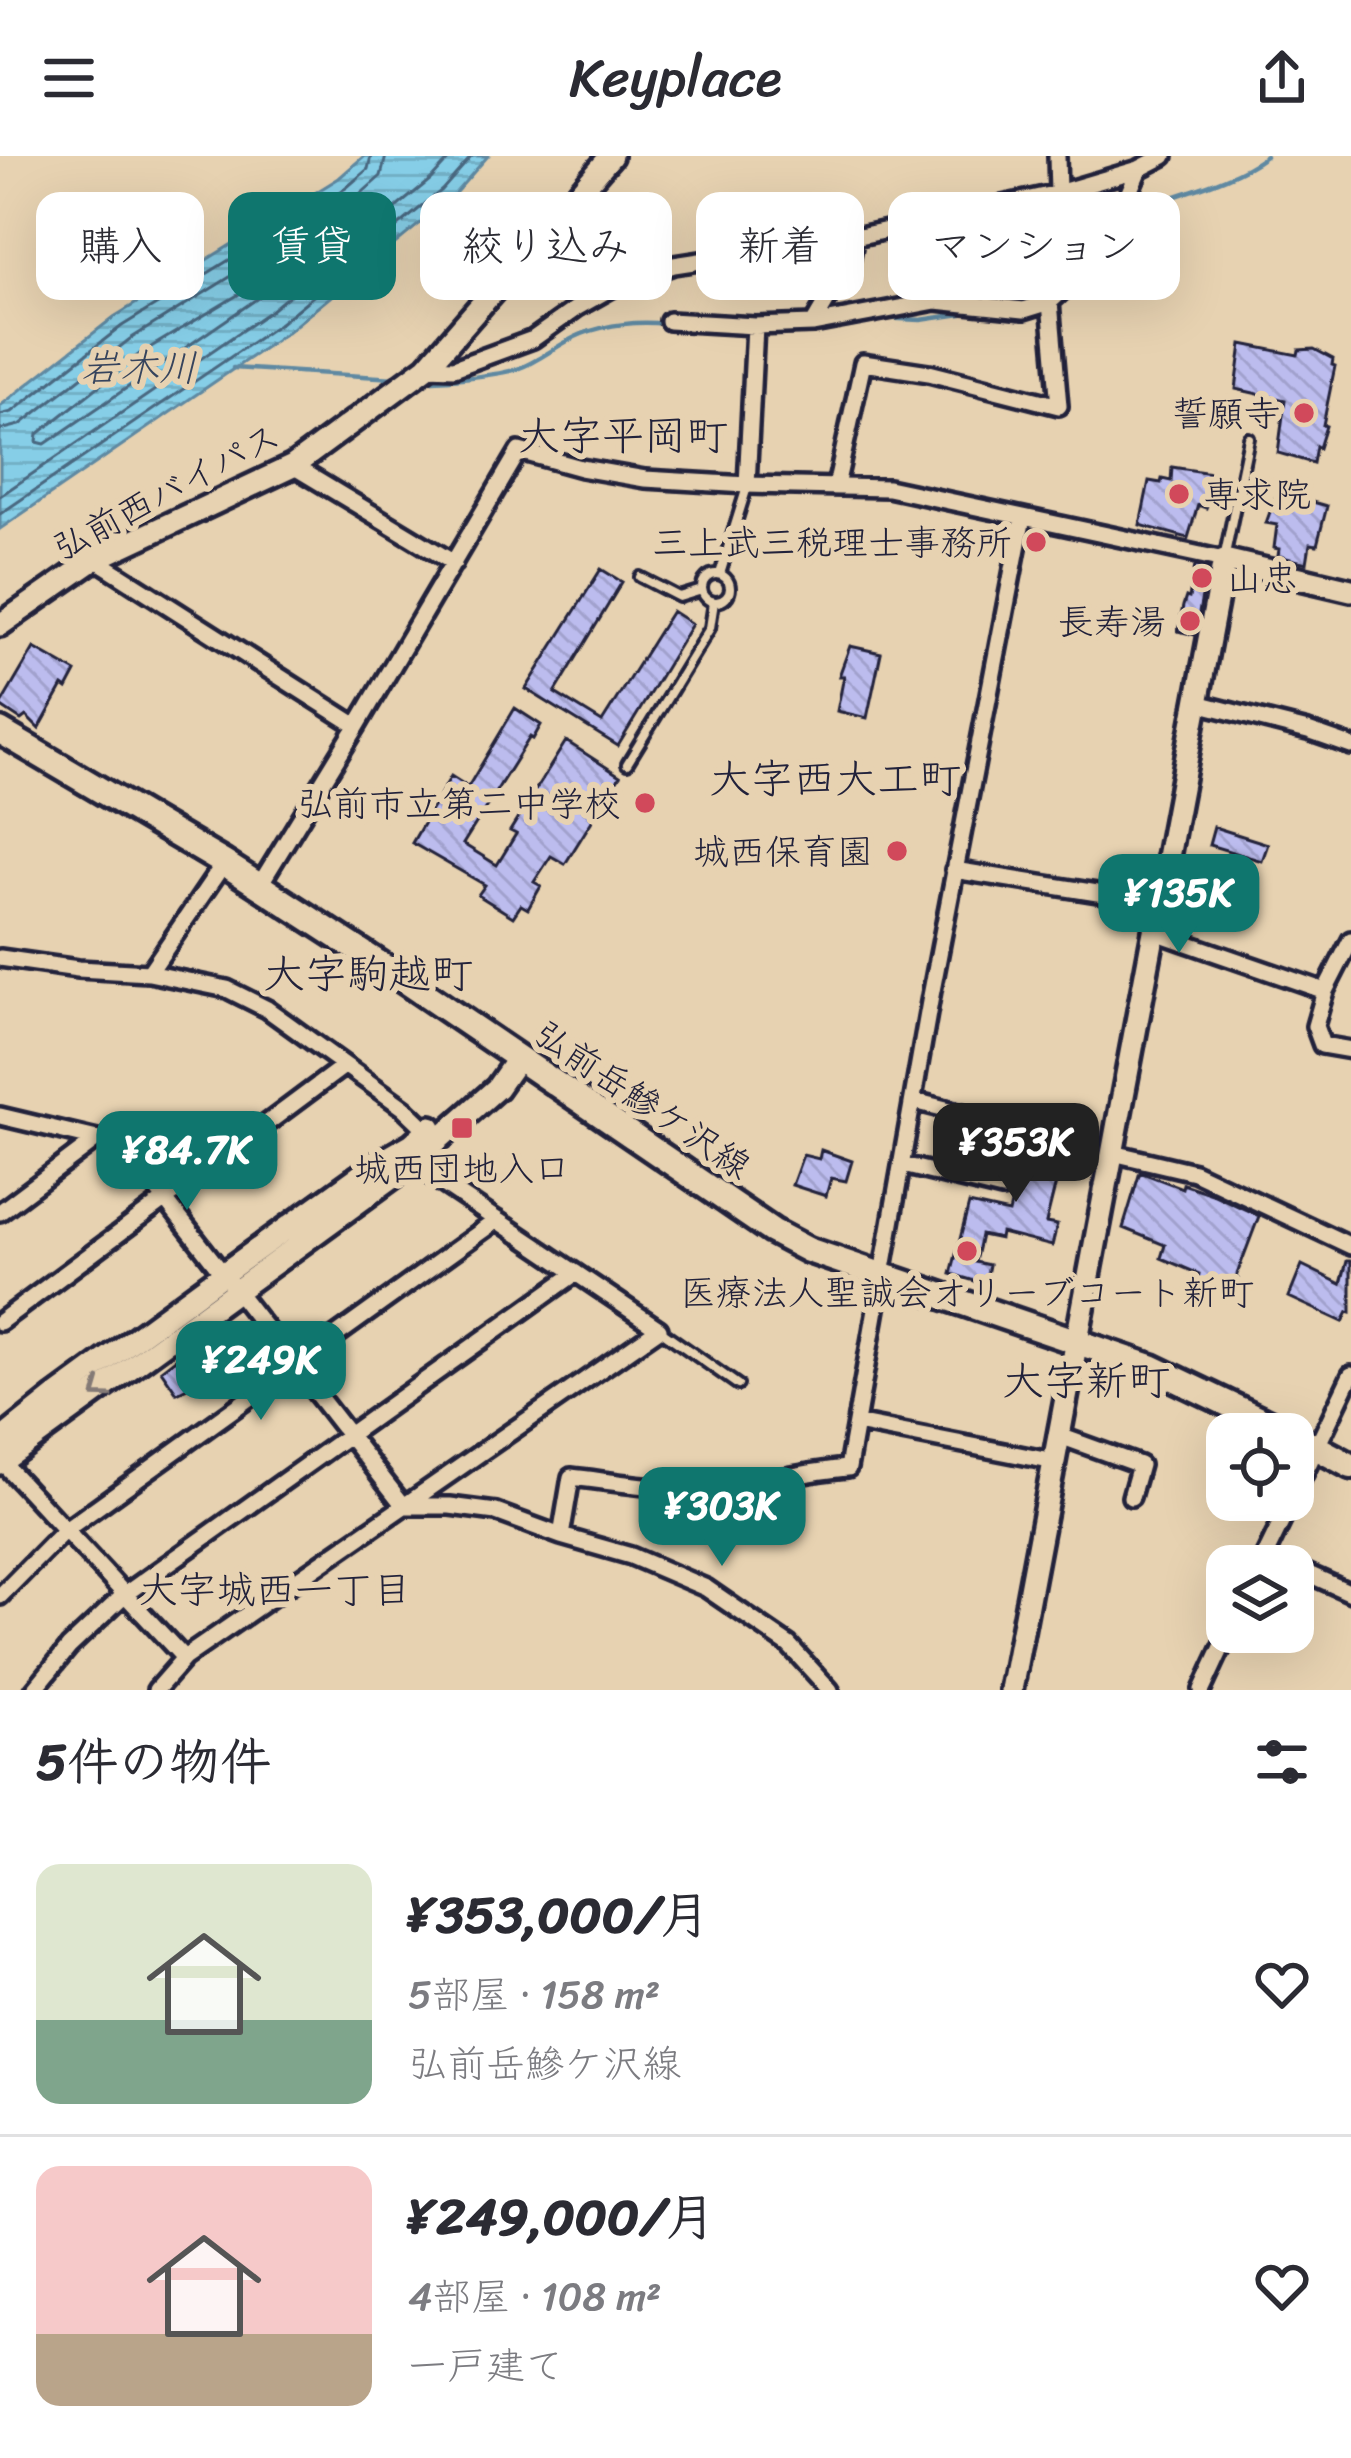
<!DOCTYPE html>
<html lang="ja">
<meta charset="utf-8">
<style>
:root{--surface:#fff;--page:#f2f2f3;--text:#2b2b33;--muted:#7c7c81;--line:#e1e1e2;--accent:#0f766e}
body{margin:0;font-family:Sriracha,"Klee One",sans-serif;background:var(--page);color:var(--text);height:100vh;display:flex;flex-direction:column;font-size:45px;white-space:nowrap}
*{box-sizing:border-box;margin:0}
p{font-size:39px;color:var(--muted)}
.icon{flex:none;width:66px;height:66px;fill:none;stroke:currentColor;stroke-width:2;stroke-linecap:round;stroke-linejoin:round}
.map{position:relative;height:1534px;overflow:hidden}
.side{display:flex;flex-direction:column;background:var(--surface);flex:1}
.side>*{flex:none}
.hud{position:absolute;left:36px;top:36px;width:1281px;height:108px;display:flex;gap:24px}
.fabs{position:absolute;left:1206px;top:1257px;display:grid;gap:24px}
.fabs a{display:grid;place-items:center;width:108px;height:108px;border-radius:24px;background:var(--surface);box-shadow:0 12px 48px #0002;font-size:60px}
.price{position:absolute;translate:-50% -102px;padding:0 27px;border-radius:24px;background:var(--accent);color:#fff;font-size:39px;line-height:78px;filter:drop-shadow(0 3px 6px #0008)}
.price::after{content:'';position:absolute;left:50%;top:72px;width:36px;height:27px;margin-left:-18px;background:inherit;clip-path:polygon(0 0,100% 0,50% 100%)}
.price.selected{background:#222;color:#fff}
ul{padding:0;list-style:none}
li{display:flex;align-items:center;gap:36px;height:300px;padding:0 36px}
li+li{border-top:3px solid var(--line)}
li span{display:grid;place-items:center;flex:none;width:336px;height:240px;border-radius:24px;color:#555}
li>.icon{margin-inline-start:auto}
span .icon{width:144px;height:144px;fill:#fffc;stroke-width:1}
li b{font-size:51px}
h2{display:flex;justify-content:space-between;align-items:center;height:144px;padding:0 36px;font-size:51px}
.chip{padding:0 42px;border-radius:24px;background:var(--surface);box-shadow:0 12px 48px #0002;font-size:42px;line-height:108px}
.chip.selected{background:var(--accent);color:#fff}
header{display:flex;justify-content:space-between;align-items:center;height:156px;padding:0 36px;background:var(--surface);font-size:54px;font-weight:600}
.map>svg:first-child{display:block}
.water{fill:url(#water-rules);stroke:#5e89a2;stroke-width:3}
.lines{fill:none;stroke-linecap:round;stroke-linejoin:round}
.shore{stroke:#4a6780;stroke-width:3}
.stream{stroke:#5e89a2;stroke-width:4.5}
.building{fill:url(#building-back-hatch);stroke:#22223b;stroke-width:3}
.lane-casing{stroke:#22223b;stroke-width:16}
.street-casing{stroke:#22223b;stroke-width:24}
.secondary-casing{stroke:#22223b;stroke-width:30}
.primary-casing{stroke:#22223b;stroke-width:33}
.lane{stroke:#e7d2b1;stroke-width:8}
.street{stroke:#e7d2b1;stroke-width:15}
.secondary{stroke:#e7d2b1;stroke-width:21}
.primary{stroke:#e7d2b1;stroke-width:24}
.oneway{stroke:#847a76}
.poi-dot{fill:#d1495b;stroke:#e7d2b1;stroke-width:4.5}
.labels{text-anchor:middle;stroke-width:12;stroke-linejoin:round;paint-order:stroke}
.poi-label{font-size:36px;fill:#22223b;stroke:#e7d2b1;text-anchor:end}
.street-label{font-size:36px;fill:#22223b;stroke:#e7d2b1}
.water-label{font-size:39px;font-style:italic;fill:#36445d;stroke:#e7d2b1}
.neighbourhood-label{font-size:39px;fill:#22223b;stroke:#e7d2b1}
.quarter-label{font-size:42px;fill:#22223b;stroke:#e7d2b1}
</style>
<header><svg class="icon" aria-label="menu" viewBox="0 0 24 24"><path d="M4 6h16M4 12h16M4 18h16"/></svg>Keyplace<svg class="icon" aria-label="share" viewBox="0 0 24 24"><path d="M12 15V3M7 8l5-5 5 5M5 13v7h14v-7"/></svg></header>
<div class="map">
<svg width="1351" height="1534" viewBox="0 0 1351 1534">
<defs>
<pattern id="water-rules" width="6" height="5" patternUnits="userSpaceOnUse" patternTransform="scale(3)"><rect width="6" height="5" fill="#86cee7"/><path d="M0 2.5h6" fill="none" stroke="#73b1c7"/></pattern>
<pattern id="building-back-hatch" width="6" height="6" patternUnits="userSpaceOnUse" patternTransform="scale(3)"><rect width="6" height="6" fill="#bcbcee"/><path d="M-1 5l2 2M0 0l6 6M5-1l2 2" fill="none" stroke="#a1a1cd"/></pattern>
</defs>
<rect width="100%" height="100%" fill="#e7d2b1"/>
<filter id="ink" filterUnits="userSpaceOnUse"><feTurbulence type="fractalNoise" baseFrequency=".00833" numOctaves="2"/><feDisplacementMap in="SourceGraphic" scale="24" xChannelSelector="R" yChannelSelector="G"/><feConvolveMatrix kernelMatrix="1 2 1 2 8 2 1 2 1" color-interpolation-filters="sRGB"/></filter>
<g filter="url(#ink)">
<path class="water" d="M364 0H488L450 43 286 177 0 373V250L114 161 339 22Z"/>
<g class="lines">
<path class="shore" d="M271 119 275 123 274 128 258 142 45 288 37 286 38 278 141 197Z
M0 259 12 256 122 170 346 32 368 13 371 0
M0 274 20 269 130 183 354 44 381 20 386 0
M0 340 269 156 431 23 452 0
M0 358 279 168 442 34 472 0"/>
<path class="stream" d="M1118 63C1166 38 1222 32 1266 0
M1008 145C1038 134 1063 111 1087 90
M879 162 921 164 975 156
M233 212 395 222
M424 224C443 225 500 219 517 213 540 205 559 187 582 178 608 168 639 165 665 168"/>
</g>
<path class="building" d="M1242 188 1298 199 1299 194 1314 193 1333 203 1332 209 1335 210 1323 269 1326 270 1319 292 1316 290 1313 307 1278 297 1285 244 1236 233Z
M1172 311 1211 317 1209 326 1215 327 1206 352 1198 349 1188 382 1140 369 1149 325 1161 327 1162 323 1171 325Z
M1275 342 1300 349 1302 343 1327 350 1317 389 1310 388 1307 407 1278 400 1279 393 1274 392 1277 369 1266 367Z
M1195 410 1207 413 1195 479 1178 475 1183 450 1186 441 1189 442Z
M601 413 622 426 555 537 602 566 672 455 692 468 618 590 526 533Z
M850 490 881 497 867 562 837 555 844 520H839Z
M34 492 76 516 67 533 63 530 39 573 26 560 21 564 0 550Z
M515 552 541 569 533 583 530 581 463 688 497 709 516 678 510 675 566 585 620 620 565 708 551 700 534 726 541 730 528 753 521 749 513 761 478 739 485 729 412 687 451 620 468 631Z
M1214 671 1268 688 1262 705 1209 689Z
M1022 973 1067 983 1046 1067 1057 1069 1052 1090 1001 1077 1000 1083 981 1079 975 1106 989 1109 985 1128 951 1118 969 1048 1009 1057 1019 1015 1015 1013 1022 987 1019 986Z
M821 994 852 1005 846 1025 831 1022 826 1040 792 1029 803 999 819 1003Z
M1140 1016 1182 1032 1183 1028 1212 1038 1259 1060 1236 1121 1239 1123 1235 1134 1198 1123 1199 1118 1161 1102 1165 1089 1123 1072Z
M1347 1105H1351V1157L1348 1156 1343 1166 1289 1141 1302 1109 1341 1128Z
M186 1195 205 1223 177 1237 161 1214Z"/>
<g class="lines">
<defs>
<path id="lane" d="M1224 403 1249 282
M720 418 747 331
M702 432a14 14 0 1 1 28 0a14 14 0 1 1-28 0Z
M640 421 679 441 702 434
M627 608 710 472 714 446
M660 1174 738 1229"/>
<path id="street" d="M1057 0 1058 37
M669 165 755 170 813 168 936 145 1024 154 1050 146 1079 119 1092 93 1127 41 1139 13
M813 168 850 105 855 81
M427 211 454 212 533 183 578 151 617 129 674 109 855 81 1058 37 1139 13 1164 0
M293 310 454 407
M747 329 755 170
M836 330 863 207 929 217 1059 250 1050 146
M95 403 357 570
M1197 547 1308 575 1351 590
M954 714 1160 747
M259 730 357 570 519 295 581 312 645 323 747 329 888 332 1224 404
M1155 776 1325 835
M1351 784 1325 835 1315 870 1322 889 1351 894
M0 802 78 813 149 817 227 833 267 853 404 952 427 974
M149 817 224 707
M914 945 1010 969
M0 960 97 983 123 985 164 1042 404 1350 659 1173 412 1007
M1113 997 1194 1016 1351 1090
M903 1009 1002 1033
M0 1056 97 983
M0 1166 344 910
M856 1267 1055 1306
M1060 1280 1140 1309 1131 1341
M0 1304 184 1502
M1293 1341 1351 1219
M561 1380 571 1321C623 1327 676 1337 728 1331 769 1326 808 1315 848 1312L931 840 1023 361
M1260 1410 1292 1344
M1293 1411 1351 1437
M0 1440 64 1375 497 1064
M34 1534 69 1491 124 1439 576 1117
M156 1534 184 1502 404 1350H450L496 1356 561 1380 631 1400 706 1432 789 1489 830 1534
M1202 1534 1229 1476"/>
<path id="secondary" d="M0 469 95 403 293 310 427 211 611 0
M0 1285 55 1241 223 1118 372 1011 412 988 431 971
M0 1307 412 1007 497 932 518 902
M1011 1534 1224 404 1351 434"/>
<path id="primary" d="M0 575 224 707 386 812 772 1075 808 1094 1151 1211 1291 1278
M1293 1279 1351 1310"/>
</defs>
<use href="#lane" class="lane-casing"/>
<use href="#street" class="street-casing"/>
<use href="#secondary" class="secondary-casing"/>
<use href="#primary" class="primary-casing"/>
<use href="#lane" class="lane"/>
<use href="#street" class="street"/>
<use href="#secondary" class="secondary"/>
<use href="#primary" class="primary"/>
</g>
<defs><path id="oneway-chevron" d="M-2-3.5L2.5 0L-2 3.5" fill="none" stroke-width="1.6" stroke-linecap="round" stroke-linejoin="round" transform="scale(3)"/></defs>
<use class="oneway" href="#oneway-chevron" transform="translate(100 1235) rotate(144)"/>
</g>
<g class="poi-dot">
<circle cx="1304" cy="257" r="12"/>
<circle cx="1179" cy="338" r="12"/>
<circle cx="1036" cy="386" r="12"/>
<circle cx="1202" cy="422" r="12"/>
<circle cx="1190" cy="465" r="12"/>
<circle cx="645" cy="647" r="12"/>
<circle cx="897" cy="695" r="12"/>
<rect x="450" y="960" width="24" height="24" rx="6"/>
<circle cx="967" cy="1095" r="12"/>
</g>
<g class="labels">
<g class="poi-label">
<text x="1280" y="270">誓願寺</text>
<text x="1203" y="351" text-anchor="start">専求院</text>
<text x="1012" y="399">三上武三税理士事務所</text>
<text x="1226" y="435" text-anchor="start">山忠</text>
<text x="1166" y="478">長寿湯</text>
<text x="621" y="660">弘前市立第二中学校</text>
<text x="873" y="708">城西保育園</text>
<text x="462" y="1025" text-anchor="middle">城西団地入口</text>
<text x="967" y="1149" text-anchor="middle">医療法人聖誠会オリーブコート新町</text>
</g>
<g class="street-label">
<text transform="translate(166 335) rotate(-28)" y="13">弘前西バイパス</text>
<text transform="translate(643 943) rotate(34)" y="13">弘前岳鰺ケ沢線</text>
</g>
<g class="water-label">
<text x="139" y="225">岩木川</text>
</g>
<g class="neighbourhood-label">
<text x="275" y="1447">大字城西一丁目</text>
</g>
<g class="quarter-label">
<text x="623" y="294">大字平岡町</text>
<text x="835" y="637">大字西大工町</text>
<text x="368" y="832">大字駒越町</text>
<text x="1086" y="1239">大字新町</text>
</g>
</g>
</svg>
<div class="fabs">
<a><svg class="icon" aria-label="locate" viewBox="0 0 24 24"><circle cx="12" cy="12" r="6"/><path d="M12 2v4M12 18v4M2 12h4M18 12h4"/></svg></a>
<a><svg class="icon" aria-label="layers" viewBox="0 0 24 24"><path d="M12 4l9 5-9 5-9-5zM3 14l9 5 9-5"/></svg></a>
</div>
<b class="price" style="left:1179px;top:800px">¥135K</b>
<b class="price selected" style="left:1016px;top:1049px">¥353K</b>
<b class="price" style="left:187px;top:1057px">¥84.7K</b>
<b class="price" style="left:261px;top:1267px">¥249K</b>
<b class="price" style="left:722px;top:1413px">¥303K</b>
<div class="hud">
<a class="chip">購入</a>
<a class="chip selected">賃貸</a>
<a class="chip">絞り込み</a>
<a class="chip">新着</a>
<a class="chip">マンション</a>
</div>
</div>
<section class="side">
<h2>5件の物件<svg class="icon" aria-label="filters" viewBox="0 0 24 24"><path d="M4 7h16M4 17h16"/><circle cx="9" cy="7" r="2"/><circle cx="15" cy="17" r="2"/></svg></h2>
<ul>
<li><span style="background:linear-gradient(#dfe7d0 65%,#7fa58c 0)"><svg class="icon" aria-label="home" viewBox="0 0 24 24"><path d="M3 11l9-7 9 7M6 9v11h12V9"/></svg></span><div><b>¥353,000/月</b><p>5部屋 · 158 m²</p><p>弘前岳鰺ケ沢線</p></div><svg class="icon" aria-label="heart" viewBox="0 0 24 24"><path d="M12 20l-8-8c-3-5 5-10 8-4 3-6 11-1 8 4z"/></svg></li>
<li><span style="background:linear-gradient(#f6c9c9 70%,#b9a48a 0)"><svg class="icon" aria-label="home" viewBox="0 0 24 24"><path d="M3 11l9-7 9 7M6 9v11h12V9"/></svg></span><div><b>¥249,000/月</b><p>4部屋 · 108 m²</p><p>一戸建て</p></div><svg class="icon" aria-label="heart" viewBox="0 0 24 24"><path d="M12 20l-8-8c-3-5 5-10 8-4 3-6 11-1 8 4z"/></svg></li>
</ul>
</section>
